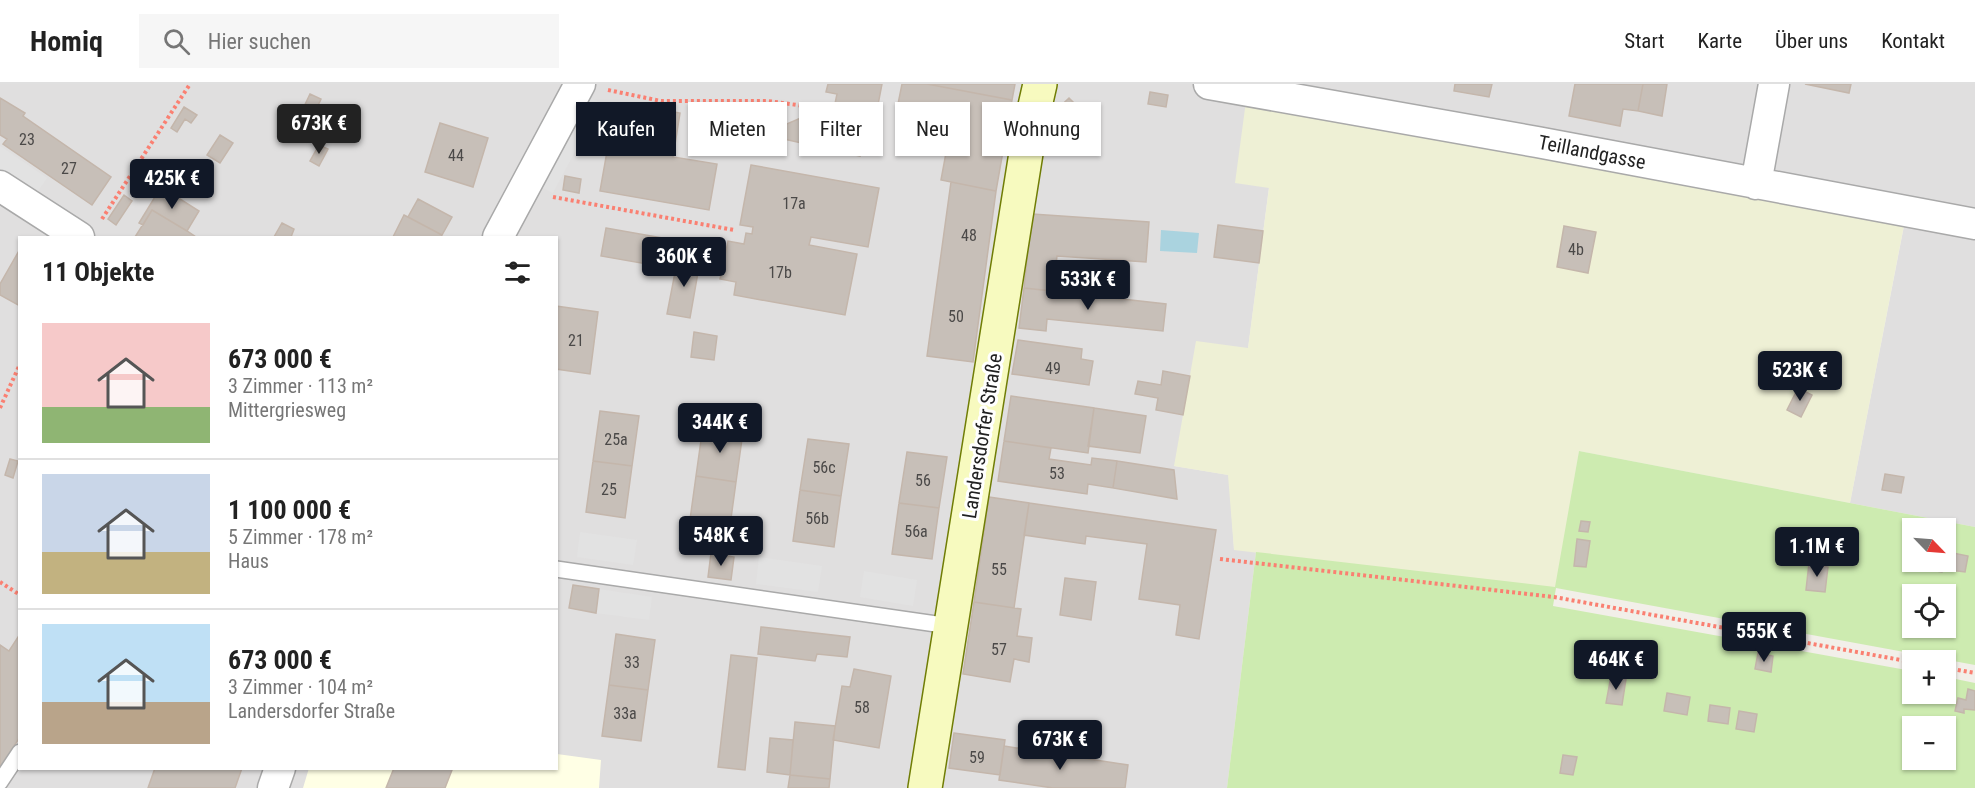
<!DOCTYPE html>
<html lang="de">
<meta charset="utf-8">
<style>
:root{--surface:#fff;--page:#f6f6f6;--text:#222;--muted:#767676;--line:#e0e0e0;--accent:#111827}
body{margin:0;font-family:"Roboto Condensed",sans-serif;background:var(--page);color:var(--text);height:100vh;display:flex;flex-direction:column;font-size:22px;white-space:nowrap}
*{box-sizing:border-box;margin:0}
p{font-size:20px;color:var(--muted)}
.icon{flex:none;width:33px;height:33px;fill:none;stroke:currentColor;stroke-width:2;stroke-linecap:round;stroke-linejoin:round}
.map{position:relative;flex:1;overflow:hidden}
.side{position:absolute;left:18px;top:152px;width:540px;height:534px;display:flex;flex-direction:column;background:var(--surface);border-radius:0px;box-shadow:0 2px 4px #0004}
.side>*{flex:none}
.hud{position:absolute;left:576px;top:18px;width:570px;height:54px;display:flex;gap:12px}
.needle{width:39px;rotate:115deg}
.tools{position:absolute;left:1902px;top:434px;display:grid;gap:12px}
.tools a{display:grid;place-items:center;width:54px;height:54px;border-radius:0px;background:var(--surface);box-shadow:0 2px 4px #0004;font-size:30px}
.price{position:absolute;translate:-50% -51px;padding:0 14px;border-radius:6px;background:var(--accent);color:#fff;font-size:20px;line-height:39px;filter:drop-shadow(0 2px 3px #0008)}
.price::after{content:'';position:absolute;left:50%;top:36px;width:18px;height:14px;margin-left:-9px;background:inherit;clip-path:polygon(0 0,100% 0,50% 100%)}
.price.current{background:#222;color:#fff}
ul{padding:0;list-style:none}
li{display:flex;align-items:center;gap:18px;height:150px;padding:0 24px}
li+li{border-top:2px solid var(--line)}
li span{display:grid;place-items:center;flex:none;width:168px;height:120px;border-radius:0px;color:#555}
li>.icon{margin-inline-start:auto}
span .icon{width:72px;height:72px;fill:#fffc;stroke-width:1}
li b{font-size:26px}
h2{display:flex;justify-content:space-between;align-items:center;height:72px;padding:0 24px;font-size:26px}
.tag{padding:0 21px;border-radius:0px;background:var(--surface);box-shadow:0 2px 4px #0004;font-size:21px;line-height:54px}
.tag.current{background:var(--accent);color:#fff}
header{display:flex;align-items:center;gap:36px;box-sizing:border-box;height:84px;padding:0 30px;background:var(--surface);border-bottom:2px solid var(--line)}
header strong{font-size:28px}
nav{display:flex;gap:33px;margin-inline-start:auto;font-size:21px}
.search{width:420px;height:54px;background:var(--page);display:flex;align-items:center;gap:15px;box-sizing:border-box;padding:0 21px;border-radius:0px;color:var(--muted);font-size:22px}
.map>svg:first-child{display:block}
.residential{fill:#e0dfdf;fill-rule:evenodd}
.education{fill:#ffffe5}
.farmland{fill:#eef0d5}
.grass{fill:#cdebb0;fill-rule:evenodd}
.parking{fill:#e2e2e2}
.water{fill:#aad3df}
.building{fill:#c7bfb8;stroke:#c4b6ab;stroke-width:1.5}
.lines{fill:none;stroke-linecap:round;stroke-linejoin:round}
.service-casing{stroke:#a9a9a9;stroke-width:18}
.minor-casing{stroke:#a9a9a9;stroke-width:33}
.secondary-casing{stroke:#707d05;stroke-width:36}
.path{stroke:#fa8072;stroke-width:4;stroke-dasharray:3 3;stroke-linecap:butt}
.service{stroke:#fff;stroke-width:15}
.minor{stroke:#fff;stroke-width:30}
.secondary{stroke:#f7fabf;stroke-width:33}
.labels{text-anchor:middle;stroke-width:6;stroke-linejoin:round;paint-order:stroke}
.number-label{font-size:16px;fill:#4b4948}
.street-label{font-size:20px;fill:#222;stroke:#fff}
</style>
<header>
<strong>Homiq</strong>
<div class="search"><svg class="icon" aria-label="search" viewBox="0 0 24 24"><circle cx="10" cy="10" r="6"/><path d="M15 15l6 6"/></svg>Hier suchen</div>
<nav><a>Start</a><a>Karte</a><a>Über uns</a><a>Kontakt</a></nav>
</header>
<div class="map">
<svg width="1975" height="704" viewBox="0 0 1975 704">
<rect width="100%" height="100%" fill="#f2efe9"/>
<path class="residential" d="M0 0H1975V443L1850 419 1904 142 1269 103 1248 265 1174 382 1229 391 1234 465 1256 468 1227 704H0ZM20 153H556V684H20Z"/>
<path class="education" d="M557 670 601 676 599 704H303L309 684H556Z"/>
<path class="farmland" d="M1246 17 1904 141 1850 419 1579 367 1556 504 1234 466 1228 391 1174 382 1196 257 1248 264 1269 104 1235 99Z"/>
<path class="grass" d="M1579 367 1975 443V581L1556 504 1553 522 1912 587V609H1946V593L1975 599V704H1227L1256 468 1555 503ZM1912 444H1946V477H1912ZM1912 510H1946V543H1912ZM1912 642H1946V675H1912Z"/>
<path class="parking" d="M589 13 601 19 553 109 541 103Z
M0 62 47 94 34 113 0 91Z
M580 448 637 456 633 481 577 473Z
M759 473 822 482 818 508 756 500Z
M864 487 917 496 913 522 860 513Z
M599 505 652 513 649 536 596 529Z"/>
<path class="water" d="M1161 146 1199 149 1197 169 1160 167Z"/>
<path class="building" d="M828 0H882L876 31 869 29 860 72 779 54 782 42 803 33 831 39 837 10 826 8Z
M902 0H927L1012 16 996 107 941 96 953 31 898 20Z
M927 0H1015L1012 16Z
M1455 0H1492L1489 13 1454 7Z
M1575 0H1643L1638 27 1623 25 1620 42 1569 32Z
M1643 0H1667L1662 32 1638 27Z
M1805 0H1851L1849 9Z
M1150 8 1168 11 1166 23 1148 20Z
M310 10 321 15 313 32 302 27Z
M0 14 25 29 23 32 111 93 92 121 3 60 7 55 0 51Z
M1069 14 1081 26 1059 48 1051 40 1056 36 1051 31Z
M637 21 680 29 673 73 717 80 709 126 600 107 608 62 629 66Z
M184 23 197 31 191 39 185 35 177 48 171 44Z
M322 33 337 40 329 56 313 49Z
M440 39 488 54 473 103 425 88Z
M220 51 233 59 220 79 207 71Z
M319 61 328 65 319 82 310 77Z
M751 81 879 104 868 163 811 153 809 161 857 170 845 231 734 211 736 198 720 195 728 157 744 160 746 149 752 150 753 143 740 141Z
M565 92 581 95 579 109 563 106Z
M951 98 996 107 973 278 927 272Z
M161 103 199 127 187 147 152 126 143 141 139 139Z
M124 111 132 117 116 141 108 135Z
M418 115 452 133 442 151 408 133Z
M152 126 187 147 196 153H135Z
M1032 130 1149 138 1146 178 1057 172 1053 207 1024 204Z
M404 131 442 151 441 153H393Z
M282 139 294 145 291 153H274Z
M1218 141 1263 147 1259 179 1214 173Z
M1564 142 1596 148 1588 189 1557 183Z
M606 144 680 157 675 185 601 172Z
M20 165V222L0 211V200Z
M678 173 700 177 690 234 667 230Z
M1024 204 1166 220 1163 247 1047 235 1046 247 1019 244Z
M556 222 598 228 590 290 556 285Z
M694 248 717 252 714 276 691 273Z
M1018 256 1082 265 1081 275 1093 277 1089 301 1012 290Z
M1163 287 1190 292 1183 331 1156 326 1158 314 1135 310 1138 297 1161 301Z
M1798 304 1812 311 1801 333 1787 326Z
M1011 312 1094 324 1088 369 1004 357Z
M1094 324 1146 332 1140 369 1088 362Z
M600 327 639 332 632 382 593 377Z
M703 342 743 348 736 398 696 392Z
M808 355 849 360 841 412 800 406Z
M1004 357 1051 364 1049 375 1091 381 1092 374 1117 377 1113 404 1088 400 1087 410 998 397Z
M907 368 947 373 939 424 899 419Z
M10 375 18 377 13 394 5 391Z
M593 377 632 382 625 434 586 428Z
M1117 377 1174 386 1177 415 1113 404Z
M1885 390 1904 393 1901 409 1882 406Z
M696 392 736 398 729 449 689 443Z
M800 406 841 412 834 463 793 457Z
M989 413 1029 419 1014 524 974 518Z
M899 419 939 424 932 475 892 470Z
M1029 419 1216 446 1199 555 1176 551 1180 521 1139 515 1147 460 1086 452 1085 460 1024 451Z
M1581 437 1590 438 1588 448 1579 447Z
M1577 455 1590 457 1586 483 1574 482Z
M711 469 734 473 731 496 708 493Z
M1953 469 1968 472 1965 488 1950 486Z
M1924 477H1944L1942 488 1923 485Z
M1809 479 1828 483 1825 508 1806 506Z
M1065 494 1096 498 1091 536 1060 531Z
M573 501 599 505 596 529 569 524Z
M974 518 1021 525 1017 552 1032 554 1029 578 1014 575 1010 598 963 590Z
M761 543 850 553 847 573 817 570 815 577 758 570Z
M20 550V653L0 683V561L9 567Z
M616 550 655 556 648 606 609 601Z
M1758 569 1773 572 1771 588 1755 585Z
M731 571 757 574 745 686 718 683Z
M854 585 891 592 879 664 833 656 842 602 850 603Z
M1611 592 1626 595 1622 621 1606 619Z
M609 601 648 606 641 657 602 652Z
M1968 605 1975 607V626L1964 625V629L1955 627 1958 614 1966 616Z
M1667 609 1690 613 1687 631 1664 627Z
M1710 621 1730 624 1728 640 1708 637Z
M1739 627 1757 630 1754 648 1736 645Z
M795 638 835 642 830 695 790 691Z
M954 649 1005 656 1000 691 949 684Z
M770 654 793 656 790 691 767 688Z
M1004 662 1128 681 1125 704H1053L999 696Z
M1563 671 1577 673 1573 691 1560 689Z
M155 684H242L235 704H148Z
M394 684H447L452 686 445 704H386Z
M790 691 830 695 829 704H788Z"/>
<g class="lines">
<defs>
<path id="service" d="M556 485 950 542
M0 698 20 668"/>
<path id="minor" d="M1209 0 1537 58 1975 140
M1756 100 1774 0
M0 102 79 153
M498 153 580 0
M273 704 280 684"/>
<path id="secondary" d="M925 704 1030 44 1040 0"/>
</defs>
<use href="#service" class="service-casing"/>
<use href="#minor" class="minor-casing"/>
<use href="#secondary" class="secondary-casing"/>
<path class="path" d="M608 6 661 17H768L819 24
M553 113 734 146
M102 135 190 0
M0 324 20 280
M1220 475 1554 513 1912 578
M0 498 20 511
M1946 584 1975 589"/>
<use href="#service" class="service"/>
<use href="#minor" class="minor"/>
<use href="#secondary" class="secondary"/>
</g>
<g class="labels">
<g class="number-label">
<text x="27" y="61">23</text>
<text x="456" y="77">44</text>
<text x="69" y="90">27</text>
<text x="794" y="125">17a</text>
<text x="969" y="157">48</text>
<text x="1576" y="171">4b</text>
<text x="780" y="194">17b</text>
<text x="956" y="238">50</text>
<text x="576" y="262">21</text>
<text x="1053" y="290">49</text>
<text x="616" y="361">25a</text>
<text x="824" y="389">56c</text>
<text x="1057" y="395">53</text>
<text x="923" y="402">56</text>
<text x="609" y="411">25</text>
<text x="817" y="440">56b</text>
<text x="916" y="453">56a</text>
<text x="999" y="491">55</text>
<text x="999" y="571">57</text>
<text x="632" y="584">33</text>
<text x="862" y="629">58</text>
<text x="625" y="635">33a</text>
<text x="977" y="679">59</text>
</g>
<g class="street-label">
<text transform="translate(1592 68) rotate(11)" y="7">Teillandgasse</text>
<text transform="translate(982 352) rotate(-81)" y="7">Landersdorfer Straße</text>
</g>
</g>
</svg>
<div class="tools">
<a><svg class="needle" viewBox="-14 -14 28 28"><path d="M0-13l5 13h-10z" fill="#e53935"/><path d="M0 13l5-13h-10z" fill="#767676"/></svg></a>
<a><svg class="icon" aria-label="locate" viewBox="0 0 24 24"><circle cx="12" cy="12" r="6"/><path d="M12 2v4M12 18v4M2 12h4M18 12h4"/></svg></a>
<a>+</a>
<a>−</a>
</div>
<b class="price current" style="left:319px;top:71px">673K €</b>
<b class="price" style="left:172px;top:126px">425K €</b>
<b class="price" style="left:684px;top:204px">360K €</b>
<b class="price" style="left:1088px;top:227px">533K €</b>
<b class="price" style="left:1800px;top:318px">523K €</b>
<b class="price" style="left:720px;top:370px">344K €</b>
<b class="price" style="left:721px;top:483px">548K €</b>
<b class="price" style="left:1817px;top:494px">1.1M €</b>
<b class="price" style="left:1764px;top:579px">555K €</b>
<b class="price" style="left:1616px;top:607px">464K €</b>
<b class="price" style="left:1060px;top:687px">673K €</b>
<div class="hud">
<a class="tag current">Kaufen</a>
<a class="tag">Mieten</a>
<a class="tag">Filter</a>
<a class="tag">Neu</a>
<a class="tag">Wohnung</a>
</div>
<section class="side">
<h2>11 Objekte<svg class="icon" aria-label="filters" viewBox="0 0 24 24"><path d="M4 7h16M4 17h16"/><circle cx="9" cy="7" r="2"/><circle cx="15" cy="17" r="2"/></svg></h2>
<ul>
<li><span style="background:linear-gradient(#f6c9c9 70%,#8fb573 0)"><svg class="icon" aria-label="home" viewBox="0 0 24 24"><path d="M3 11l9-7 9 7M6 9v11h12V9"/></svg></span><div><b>673 000 €</b><p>3 Zimmer · 113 m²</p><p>Mittergriesweg</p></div></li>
<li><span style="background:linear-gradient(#c9d6e8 65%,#c2b280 0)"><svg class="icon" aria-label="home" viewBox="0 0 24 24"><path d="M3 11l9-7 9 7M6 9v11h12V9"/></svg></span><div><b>1 100 000 €</b><p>5 Zimmer · 178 m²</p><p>Haus</p></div></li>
<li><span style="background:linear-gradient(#bfe0f5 65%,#b9a48a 0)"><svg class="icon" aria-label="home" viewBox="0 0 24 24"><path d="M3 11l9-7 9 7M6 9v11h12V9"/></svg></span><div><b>673 000 €</b><p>3 Zimmer · 104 m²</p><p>Landersdorfer Straße</p></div></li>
</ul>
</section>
</div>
